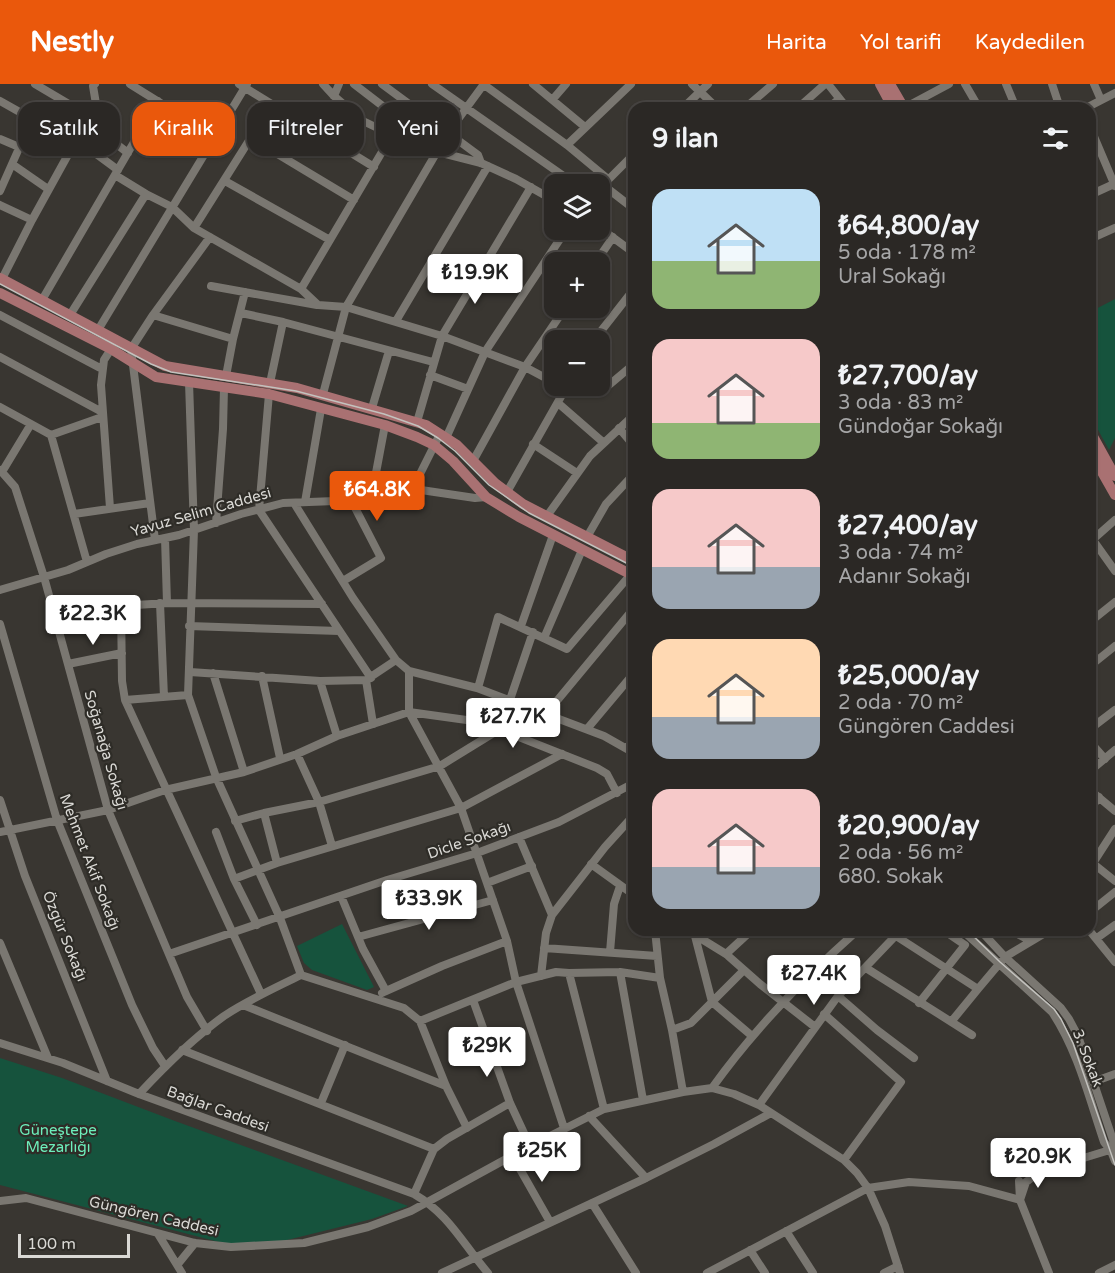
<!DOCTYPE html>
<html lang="tr">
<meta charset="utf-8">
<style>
:root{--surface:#2b2825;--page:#33302d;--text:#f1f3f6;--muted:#a6a6a7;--line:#474442;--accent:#ea580c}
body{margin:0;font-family:"Varela Round",sans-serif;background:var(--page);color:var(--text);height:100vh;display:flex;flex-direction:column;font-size:22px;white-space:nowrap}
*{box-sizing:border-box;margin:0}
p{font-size:20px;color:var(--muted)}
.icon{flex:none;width:33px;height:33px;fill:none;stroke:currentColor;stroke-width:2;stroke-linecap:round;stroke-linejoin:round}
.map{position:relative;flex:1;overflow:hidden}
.panel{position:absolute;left:628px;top:18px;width:468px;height:834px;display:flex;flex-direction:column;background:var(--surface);border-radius:18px;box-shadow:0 2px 4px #0004,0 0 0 2px var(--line)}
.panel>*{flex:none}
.hud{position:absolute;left:18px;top:18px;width:520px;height:54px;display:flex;gap:12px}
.fabs{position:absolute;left:544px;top:90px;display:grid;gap:12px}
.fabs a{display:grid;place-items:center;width:66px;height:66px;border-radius:12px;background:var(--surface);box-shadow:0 2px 4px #0004,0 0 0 2px var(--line);font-size:30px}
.scale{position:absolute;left:18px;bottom:15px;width:112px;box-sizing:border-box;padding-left:6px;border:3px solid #dad9d5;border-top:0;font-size:16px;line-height:21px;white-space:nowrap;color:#dad9d5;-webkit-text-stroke:4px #2e2c27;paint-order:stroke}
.price{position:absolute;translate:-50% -51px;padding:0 14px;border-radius:6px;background:#fff;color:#222;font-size:20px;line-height:39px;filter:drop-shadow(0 2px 3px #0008)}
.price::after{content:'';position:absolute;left:50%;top:36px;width:18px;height:14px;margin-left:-9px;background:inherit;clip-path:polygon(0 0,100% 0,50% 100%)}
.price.current{background:var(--accent);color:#fff}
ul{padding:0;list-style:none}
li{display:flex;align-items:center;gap:18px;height:150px;padding:0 24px}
li span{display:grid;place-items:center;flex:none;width:168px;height:120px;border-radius:18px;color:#555}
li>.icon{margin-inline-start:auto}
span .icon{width:72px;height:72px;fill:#fffc;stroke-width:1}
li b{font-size:26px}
h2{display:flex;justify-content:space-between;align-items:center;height:72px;padding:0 24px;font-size:26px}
.tag{padding:0 21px;border-radius:18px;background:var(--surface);box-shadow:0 2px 4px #0004,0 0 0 2px var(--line);font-size:21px;line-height:54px}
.tag.current{background:var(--accent);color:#fff}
header{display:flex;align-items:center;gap:36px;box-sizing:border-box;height:84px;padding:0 30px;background:var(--accent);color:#fff}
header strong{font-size:28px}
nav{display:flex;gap:33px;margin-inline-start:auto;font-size:21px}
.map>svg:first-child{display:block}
.green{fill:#16533d}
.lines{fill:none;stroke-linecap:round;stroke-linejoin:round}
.minor{stroke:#7a7771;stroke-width:8}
.major{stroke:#a97172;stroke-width:10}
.tram{stroke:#c3c2be;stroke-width:1.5}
.labels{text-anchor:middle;stroke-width:4.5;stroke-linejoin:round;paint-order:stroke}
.street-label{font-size:15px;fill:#dad9d5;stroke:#2e2c27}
.park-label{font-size:15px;fill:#6defbc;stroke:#2e2c27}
</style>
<header>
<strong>Nestly</strong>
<nav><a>Harita</a><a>Yol tarifi</a><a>Kaydedilen</a></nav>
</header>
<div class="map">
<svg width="1115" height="1189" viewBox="0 0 1115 1189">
<rect width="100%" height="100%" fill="#393631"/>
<path class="green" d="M1115 215V354L1109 366 1091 333 1090 228Z
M342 840 374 903 367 906 312 886 304 879 297 862Z
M0 974 62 994 175 1037 408 1122 372 1135 279 1158 238 1163 0 1101Z"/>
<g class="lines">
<path class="minor" d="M35 0 89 32V39L128 69
M130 0 215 53
M239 0 374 83
M323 0 334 12 363 37 392 51 438 68 481 79 516 95 555 117
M354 0 410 43 433 63
M382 0 478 71 481 79
M432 0 575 100
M483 0 567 61 608 95
M533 0 585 43
M692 0 717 24
M828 0 847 24
M965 0 979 24
M1006 0 1016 24
M1052 0 1060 24
M1094 0 1101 16
M334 12 339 0
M553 15 566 0
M0 17 32 35 76 55 118 86
M683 24 708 0
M745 24 773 0
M798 24 825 0
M828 24 839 15
M904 24 949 0
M1086 24 1115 9
M1090 43 1115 102
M251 54 354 116
M0 55 19 63
M567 61 631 0
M12 80 48 105
M115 91 146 110 172 123 194 144 301 205 318 221 346 223 442 252 525 283 555 299
M225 97 330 156
M603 101 634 125
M600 104 634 70
M0 107 32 35
M1090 111 1114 100
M0 121 32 136
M194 144 272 20
M600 144 634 169
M1090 155 1115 144
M596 178 613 153
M2 195 32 136 96 20 93 2 95 0
M211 202 317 221
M301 205 392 51
M42 216 158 17
M241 229 283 238 433 278
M0 231 102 285
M70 231 146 110
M153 231 233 255
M396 237 488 82
M98 246 247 0
M594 256 634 205
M0 273 102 328
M430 291 468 305
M226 292 233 255 245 208
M189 298 194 446 188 611 216 693 280 834 301 891
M270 299 283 238
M592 302 595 305 603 306 634 280
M269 310 259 426 371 594
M323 310 346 223 448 49 484 0
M558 319 604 359
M0 323 51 351 87 478
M372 324 389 267
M417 338 442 252 531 103
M619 344 634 362
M51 351 102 333
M446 354 485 268 566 146
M533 360 577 389
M473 377 525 283 565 224
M0 386 15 403 44 493 108 726 187 913 207 947
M2 388 31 340
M412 406 440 350
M507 408 567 302
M372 410 385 341
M305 418 321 325
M294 419 353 514 396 576 409 587 477 604 604 652 634 669
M110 424 101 301 104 276 111 265
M74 430 150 419
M547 432 590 372 634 331
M216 439 223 345 224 304
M587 453 606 420 634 390
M165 454 167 519
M155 456 131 265 153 231 210 153
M1093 456 1115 487
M1090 458 1115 436
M343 497 381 474 350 414
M0 506 68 486 106 470 137 460 179 451 241 430 283 419 335 417 396 406H421L475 414 486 413
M160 519 164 613
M121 522 122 597 125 616 261 910
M55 530 121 522 167 519 322 520
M1090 538 1115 518
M0 540 57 736 132 921 153 964 165 982
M189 542 339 547
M521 542 553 451
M544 554 582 466
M68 580 122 569
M1090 582 1115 562
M409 587V628L461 724 507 857 516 898 564 1044
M190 588 320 597 366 596 396 576
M213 589 244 688
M262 592 280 674
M366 596 373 640
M320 597 337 652
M478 604 498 533 567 565 631 490
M125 616 188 611
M546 630 634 524
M587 645 634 589
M1090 645 1115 626
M1090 658 1105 675
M627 664 634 655
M297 670 319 718 332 762
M1090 687 1115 666
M1090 706 1115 727
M0 716 25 792 107 997
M1090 725 1099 713
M264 729 277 779
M235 737 264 729 319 718 440 682 500 645 533 548
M0 748 108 726 165 706 244 688 297 670 337 652 409 628 481 638 597 684 607 690 617 709
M216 748 234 795 257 841
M519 753 552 831
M1090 777 1115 797
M1093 779 1115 745
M591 780 634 811
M234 795 277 779 461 724 562 670
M487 799 532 782
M341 812 363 865 386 907 382 909
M1090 828 1115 808
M655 846 660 894 672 946 683 1008
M687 846 726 870 760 900 815 943
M962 846 1052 928C1078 967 1089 1014 1104 1058L1111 1067 1115 1077
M980 846 1005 873 1061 924 1069 935 1078 952 1115 1062
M1010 846 1031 857
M1089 846 1115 878
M695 852 712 918 752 952
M896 852 978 905 1005 873 1050 846
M358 853 493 816
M1097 854 1115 841
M0 859 48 974
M544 864 657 872
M610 868 614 820 620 802
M169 870 387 796 477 769 559 738 634 699
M726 870 752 846
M866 884 972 951
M620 888 643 1016
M569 889 604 1025
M301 891 404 924 420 937 446 1002 467 1044
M541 892 546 849 552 831 605 763 634 731
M386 907 442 882 507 857
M838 912 877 946 914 974
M473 916 510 1019 530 1062
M919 919 965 861 943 846
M243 921 446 1002
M824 930 901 998 844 1076
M420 937 516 898 556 888 569 889 620 888 660 894
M951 938 978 905
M672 946 691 939 744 886
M0 959 63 979 139 1010 414 1110C450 1131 462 1159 488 1189
M182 966 434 1065
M1093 998 1115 990
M712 1004C754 945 804 894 858 846
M139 1010C165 982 192 955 224 932 248 916 275 904 301 891
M321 1019 345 961
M759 1021 838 912 901 846
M589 1032 646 1094
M512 1071 550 1138
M414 1110 434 1065 447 1055 510 1019
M0 1117 26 1114 195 1159 231 1163 304 1159 368 1143 411 1127 530 1062 604 1025 683 1008 712 1004 734 1010 759 1021 844 1076 857 1089 868 1104 885 1142 900 1189
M592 1119 636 1189
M786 1147 813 1189
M158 1150 182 1189
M750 1166 765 1189
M178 1180 195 1159
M442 1189 646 1094 714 1060 771 1029
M707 1189 868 1104 909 1098 969 1102 1020 1116 1019 1097
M884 1189 898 1182
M1049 1189 1020 1116 1026 1098 1041 1087 1113 1065
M1099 1189 1115 1181"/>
<path class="major" d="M880 0 893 24
M890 0 904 24
M0 194 165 282 297 304 426 341 457 361 495 399 523 420 634 477
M0 209 111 265 156 293 269 310 385 341 417 353 434 361 453 377 486 413 519 433 634 492
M1090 347 1115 392
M1090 367 1115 411"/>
<path class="tram" d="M0 200 151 280 171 288 296 307 384 330 418 342 438 354 455 367 489 401 529 429 634 483
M967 846 1000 878 1054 925 1061 935 1073 959 1115 1081"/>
</g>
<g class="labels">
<g class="street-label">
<text transform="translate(201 428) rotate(-16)" y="5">Yavuz Selim Caddesi</text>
<text transform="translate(106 666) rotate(74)" y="5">Soğanağa Sokağı</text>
<text transform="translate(469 756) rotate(-19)" y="5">Dicle Sokağı</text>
<text transform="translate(90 778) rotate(69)" y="5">Mehmet Akif Sokağı</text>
<text transform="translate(65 852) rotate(68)" y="5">Özgür Sokağı</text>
<text transform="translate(1088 974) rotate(69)" y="5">3. Sokak</text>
<text transform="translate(218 1025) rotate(20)" y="5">Bağlar Caddesi</text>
<text transform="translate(154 1132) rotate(13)" y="5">Güngören Caddesi</text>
</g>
<g class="park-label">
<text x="58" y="1051">Güneştepe<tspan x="58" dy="17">Mezarlığı</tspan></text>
</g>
</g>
</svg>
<div class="fabs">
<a><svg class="icon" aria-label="layers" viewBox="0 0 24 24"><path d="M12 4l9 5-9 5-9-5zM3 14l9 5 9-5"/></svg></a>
<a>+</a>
<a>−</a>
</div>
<div class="scale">100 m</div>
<b class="price" style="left:475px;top:221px">₺19.9K</b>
<b class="price current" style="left:377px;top:438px">₺64.8K</b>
<b class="price" style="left:93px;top:562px">₺22.3K</b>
<b class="price" style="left:513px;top:665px">₺27.7K</b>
<b class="price" style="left:429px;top:847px">₺33.9K</b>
<b class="price" style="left:814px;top:922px">₺27.4K</b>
<b class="price" style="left:487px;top:994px">₺29K</b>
<b class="price" style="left:542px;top:1099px">₺25K</b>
<b class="price" style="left:1038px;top:1105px">₺20.9K</b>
<div class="hud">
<a class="tag">Satılık</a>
<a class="tag current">Kiralık</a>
<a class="tag">Filtreler</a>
<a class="tag">Yeni</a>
</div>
<section class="panel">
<h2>9 ilan<svg class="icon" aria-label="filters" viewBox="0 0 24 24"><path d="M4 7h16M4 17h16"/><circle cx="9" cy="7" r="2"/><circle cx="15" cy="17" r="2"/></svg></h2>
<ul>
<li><span style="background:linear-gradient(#bfe0f5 60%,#8fb573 0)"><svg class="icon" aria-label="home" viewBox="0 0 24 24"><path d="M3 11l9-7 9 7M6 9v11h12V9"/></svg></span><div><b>₺64,800/ay</b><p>5 oda · 178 m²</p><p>Ural Sokağı</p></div></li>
<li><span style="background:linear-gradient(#f6c9c9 70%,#8fb573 0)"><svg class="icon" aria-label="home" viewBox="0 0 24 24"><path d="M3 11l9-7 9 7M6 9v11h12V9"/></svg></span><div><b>₺27,700/ay</b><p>3 oda · 83 m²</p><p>Gündoğar Sokağı</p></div></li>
<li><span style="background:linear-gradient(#f6c9c9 65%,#9aa5b1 0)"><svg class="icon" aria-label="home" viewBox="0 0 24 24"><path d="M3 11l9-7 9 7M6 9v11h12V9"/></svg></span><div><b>₺27,400/ay</b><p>3 oda · 74 m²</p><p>Adanır Sokağı</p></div></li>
<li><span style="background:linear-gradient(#ffd9b3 65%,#9aa5b1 0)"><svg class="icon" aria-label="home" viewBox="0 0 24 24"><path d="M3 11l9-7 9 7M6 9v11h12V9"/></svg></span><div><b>₺25,000/ay</b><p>2 oda · 70 m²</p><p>Güngören Caddesi</p></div></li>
<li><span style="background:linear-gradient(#f6c9c9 65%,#9aa5b1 0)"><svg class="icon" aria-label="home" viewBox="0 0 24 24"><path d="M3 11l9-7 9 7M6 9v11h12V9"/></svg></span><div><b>₺20,900/ay</b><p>2 oda · 56 m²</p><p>680. Sokak</p></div></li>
</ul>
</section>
</div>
